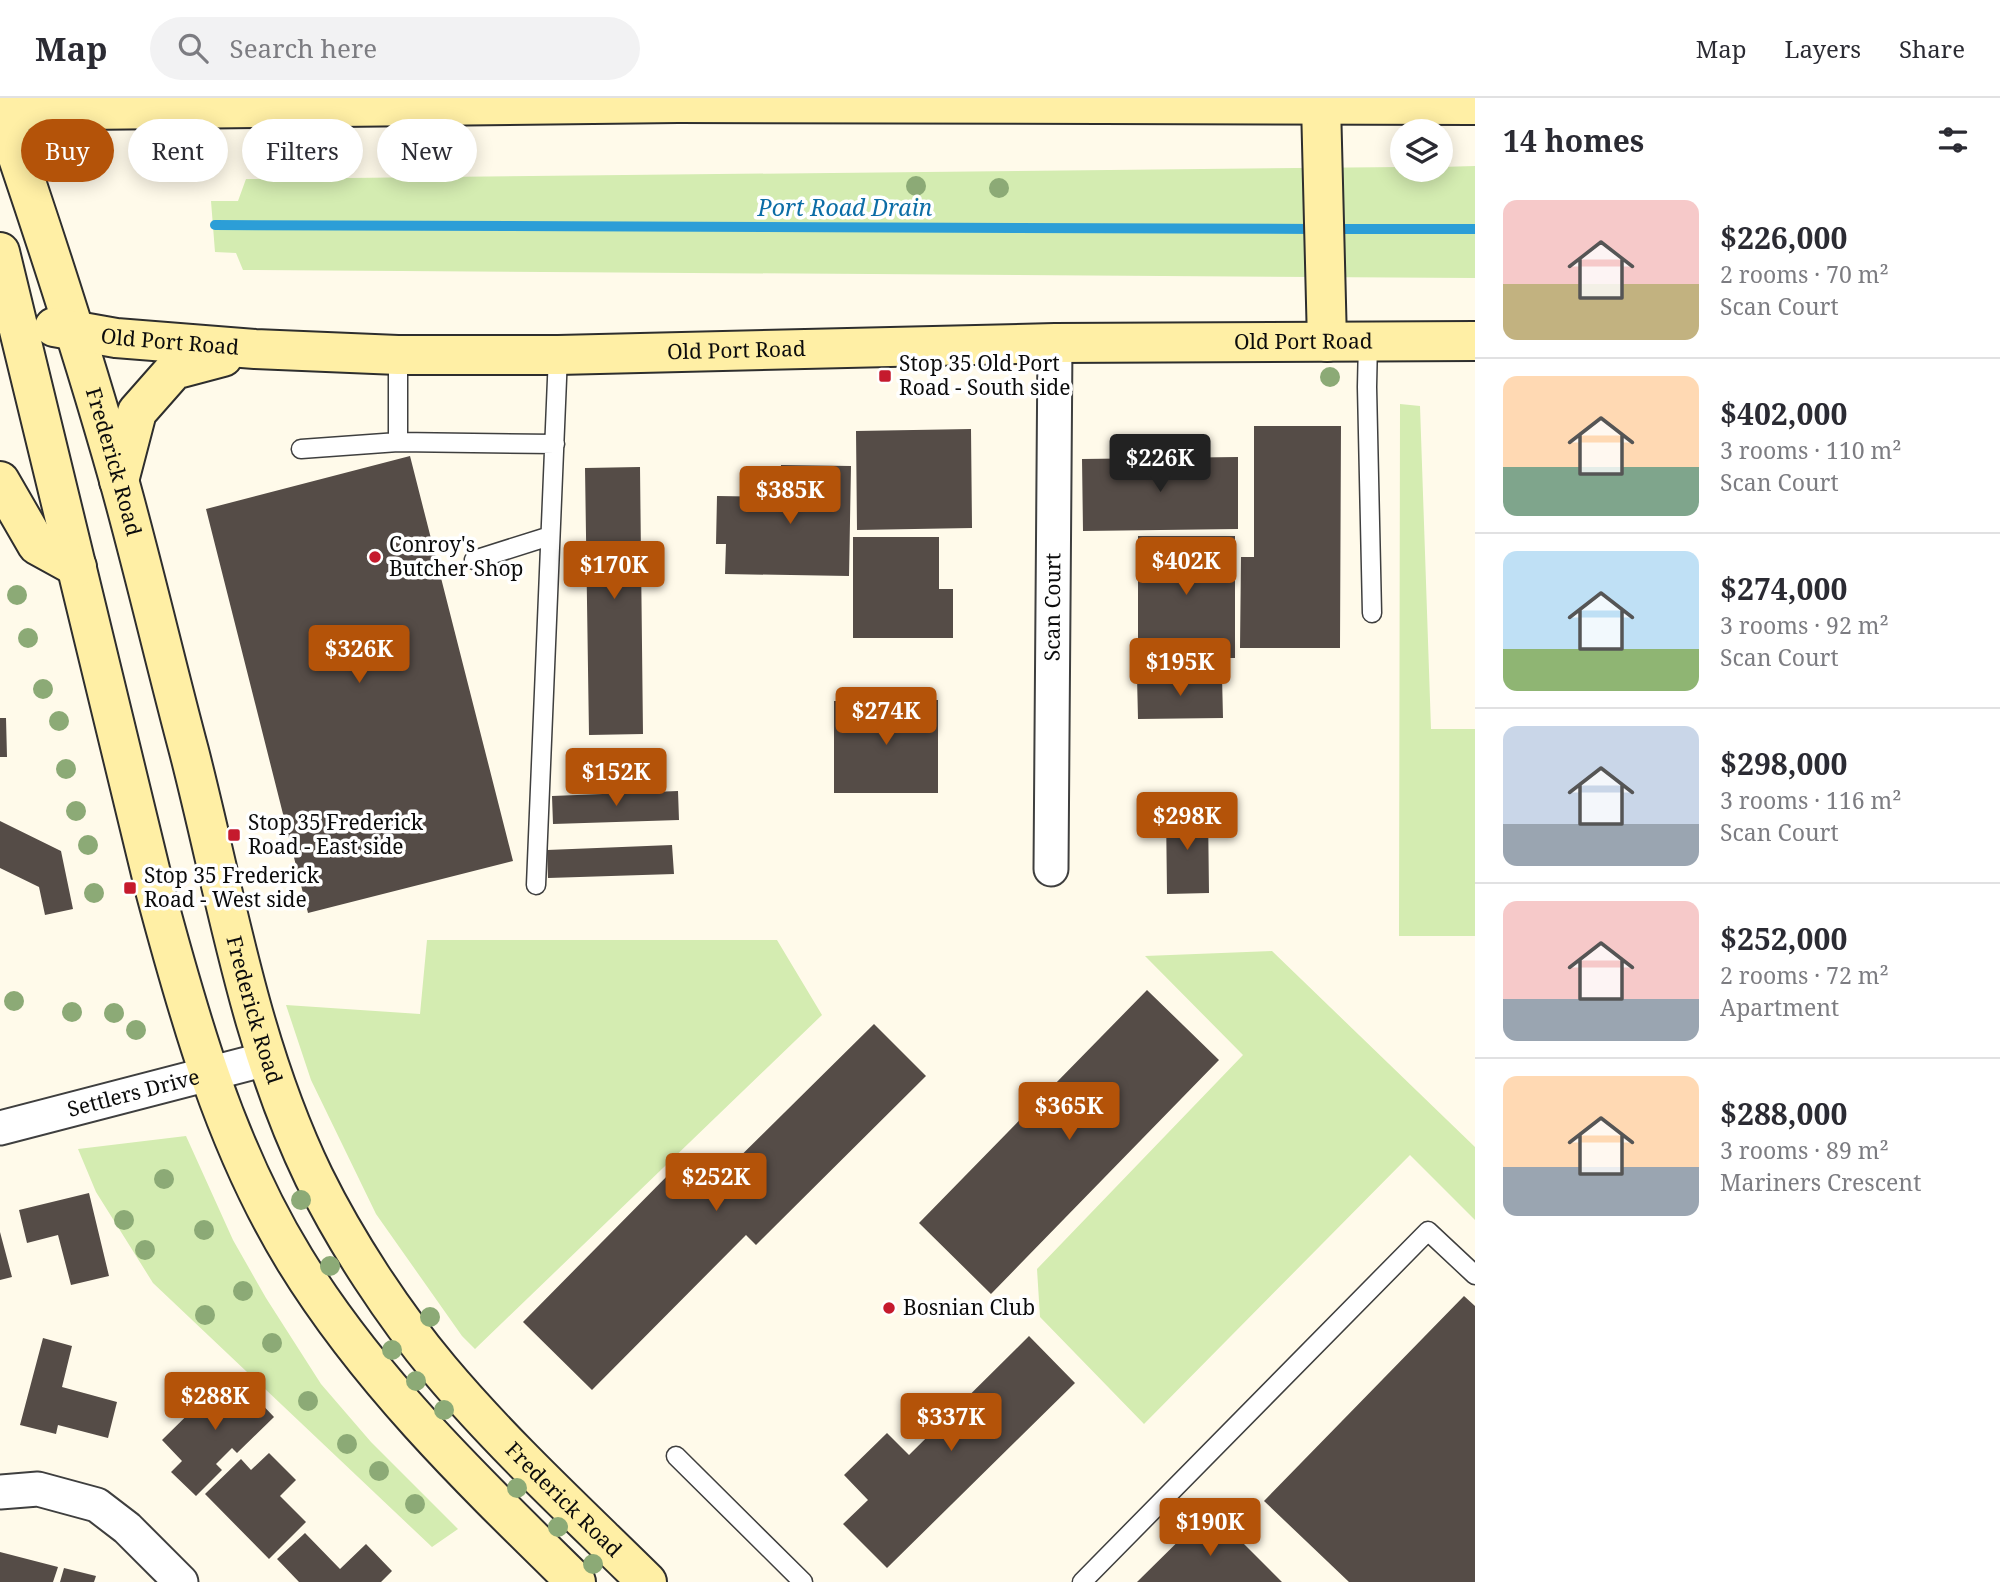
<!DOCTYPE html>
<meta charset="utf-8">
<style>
:root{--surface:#fff;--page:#f2f2f3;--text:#2b2b33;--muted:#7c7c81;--line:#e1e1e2;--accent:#b45309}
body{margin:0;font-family:"Noto Serif",serif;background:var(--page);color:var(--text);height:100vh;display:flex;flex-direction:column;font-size:26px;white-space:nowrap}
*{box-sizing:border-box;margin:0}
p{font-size:23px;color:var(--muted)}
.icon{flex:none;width:38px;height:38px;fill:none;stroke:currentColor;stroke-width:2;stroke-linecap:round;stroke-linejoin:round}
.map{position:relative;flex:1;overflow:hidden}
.details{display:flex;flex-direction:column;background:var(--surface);width:525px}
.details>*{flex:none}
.banner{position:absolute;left:21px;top:21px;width:665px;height:63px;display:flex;gap:14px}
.controls{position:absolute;left:1390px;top:21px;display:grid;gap:14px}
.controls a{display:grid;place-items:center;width:63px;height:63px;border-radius:50%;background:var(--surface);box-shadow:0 4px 18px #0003;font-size:35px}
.price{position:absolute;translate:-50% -60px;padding:0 16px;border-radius:7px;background:var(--accent);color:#fff;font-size:23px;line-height:46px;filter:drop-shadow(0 2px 4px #0008)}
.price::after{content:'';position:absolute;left:50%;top:42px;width:21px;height:16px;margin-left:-10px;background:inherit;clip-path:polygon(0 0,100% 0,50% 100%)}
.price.selected{background:#222;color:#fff}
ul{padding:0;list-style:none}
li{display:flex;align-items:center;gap:21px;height:175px;padding:0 28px}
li+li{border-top:2px solid var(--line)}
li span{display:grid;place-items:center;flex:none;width:196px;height:140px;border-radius:14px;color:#555}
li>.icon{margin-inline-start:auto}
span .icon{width:84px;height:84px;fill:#fffc;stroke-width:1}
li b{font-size:30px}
h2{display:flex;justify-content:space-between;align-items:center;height:84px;padding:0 28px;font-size:30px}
.pill{padding:0 24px;border-radius:32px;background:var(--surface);box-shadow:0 4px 18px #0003;font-size:24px;line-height:63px}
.pill.selected{background:var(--accent);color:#fff}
header{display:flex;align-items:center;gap:42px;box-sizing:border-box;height:98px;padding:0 35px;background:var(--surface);border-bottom:2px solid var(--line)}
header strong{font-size:33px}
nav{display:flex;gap:38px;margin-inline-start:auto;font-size:24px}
.search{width:490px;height:63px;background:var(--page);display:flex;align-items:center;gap:18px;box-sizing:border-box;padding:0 24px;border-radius:38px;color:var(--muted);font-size:26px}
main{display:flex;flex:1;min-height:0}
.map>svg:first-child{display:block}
.green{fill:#d4ecb1}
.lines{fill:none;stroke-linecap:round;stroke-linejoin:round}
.stream{stroke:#2c9ed7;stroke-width:10}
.building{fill:#554c47}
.service-casing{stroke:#3f3f3f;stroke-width:21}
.minor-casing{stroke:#3f3f3f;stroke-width:37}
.secondary-casing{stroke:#2e2e2e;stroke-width:42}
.service{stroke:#fff;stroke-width:18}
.minor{stroke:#fff;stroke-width:33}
.secondary{stroke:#ffefa5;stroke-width:38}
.tree{fill:#8caa76}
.poi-dot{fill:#c51a2d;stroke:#fff;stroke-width:2.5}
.labels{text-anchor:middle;stroke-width:7;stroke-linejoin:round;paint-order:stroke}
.street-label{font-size:21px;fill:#0c0c0c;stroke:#fff}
.poi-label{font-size:21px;fill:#0c0c0c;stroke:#fff;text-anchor:start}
.water-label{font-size:23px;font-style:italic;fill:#0c6da6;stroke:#fff}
</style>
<header>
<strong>Map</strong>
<div class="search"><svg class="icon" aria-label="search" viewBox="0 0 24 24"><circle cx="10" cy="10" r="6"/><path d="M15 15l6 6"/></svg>Search here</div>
<nav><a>Map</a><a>Layers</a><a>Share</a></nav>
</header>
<main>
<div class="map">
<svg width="1475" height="1484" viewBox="0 0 1475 1484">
<rect width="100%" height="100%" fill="#fffaea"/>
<path class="green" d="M1475 68V180L243 172 236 155 215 154 211 103H238L246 81 1402 69V72H1440V69Z
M1400 306 1420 308 1431 631H1475V838H1399Z
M427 842H777L822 917 475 1251 462 1238 376 1116 311 982 286 907 420 916Z
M1272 853 1475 1049V1122L1410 1057 1144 1326 1040 1219 1037 1171 1243 957 1145 858Z
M186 1038 233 1142 266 1200 321 1286 371 1344 458 1431 432 1449 153 1185 96 1094 78 1051Z"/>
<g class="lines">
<path class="stream" d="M215 127 1317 131
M1332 131H1475"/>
</g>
<path class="building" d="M1254 328H1341L1340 550H1240L1241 459H1254Z
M971 331 972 430 857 432 856 333Z
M410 358 513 763 308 815 206 411Z
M1238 359V431L1083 433 1082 361Z
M781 367 851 368 849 478 725 476 726 446H716L717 398 780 399Z
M640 369 643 636 589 637 585 370Z
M1138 438H1235V560H1138Z
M853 439H939V491H953V540H853Z
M1222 578 1223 620 1138 621 1137 579Z
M938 602V695H834V603Z
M0 620H6L7 659H0Z
M678 693 679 722 553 726 552 698Z
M1166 712H1208L1209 795 1167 796Z
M0 723 61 753 73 811 45 817 39 789 0 770Z
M672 747 674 776 548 780 547 752Z
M1147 892 1219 962 991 1196 919 1125Z
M874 926 926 978 756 1147 746 1137 592 1292 523 1224 677 1068 704 1094Z
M89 1095 109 1178 71 1187 58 1137 27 1145 19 1112Z
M0 1134 12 1179 0 1182Z
M1464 1198 1475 1208V1484H1349L1264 1403Z
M1029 1238 1075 1285 887 1470 843 1426 868 1402 844 1377 887 1335 909 1357Z
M43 1240 72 1248 62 1289 117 1304 108 1340 58 1327 56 1336 20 1327Z
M231 1274 274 1319 237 1355 232 1350 216 1366 222 1372 196 1398 171 1374 182 1363 162 1342Z
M269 1355 296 1382 280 1398 306 1424 269 1461 205 1396 241 1361 251 1372Z
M1210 1412 1282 1484H1137Z
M305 1435 340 1471 366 1446 392 1473 381 1484H299L277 1461Z
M0 1454 58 1469 53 1484H0Z
M64 1470 96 1478 94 1484H60Z"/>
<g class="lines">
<defs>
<path id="service" d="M1368 242 1367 289 1372 515
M398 257V344L555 346
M301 351 398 344
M474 462 550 438
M536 787 558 257
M676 1358 803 1484
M1082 1484 1428 1133 1475 1177"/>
<g id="minor">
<path id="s1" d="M1051 771 1055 245"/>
<path id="s2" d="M0 1030 266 961"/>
<path d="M0 1394 38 1391 97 1407 127 1430 181 1484"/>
</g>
<g id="secondary">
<path d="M1321 6 1327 244"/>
<path d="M0 13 678 5 1475 7"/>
<path id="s3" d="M2 13C44 135 84 258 119 382 144 472 165 563 189 653 226 797 249 945 314 1079 346 1144 393 1216 440 1272 503 1347 577 1415 647 1484"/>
<path d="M0 154 155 792C189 919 225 1048 295 1162 370 1284 474 1384 576 1484"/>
<path id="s4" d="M54 229 116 240 255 251 398 257H558L1055 245 1475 243"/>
<path d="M0 383 37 447 77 469"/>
<path d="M119 383 137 314 174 272 223 259"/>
</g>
</defs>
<use href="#service" class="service-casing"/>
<use href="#minor" class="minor-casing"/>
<use href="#secondary" class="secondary-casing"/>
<use href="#service" class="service"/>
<use href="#minor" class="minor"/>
<use href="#secondary" class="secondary"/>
</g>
<g class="tree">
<circle cx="916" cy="88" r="10"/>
<circle cx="999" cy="90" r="10"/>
<circle cx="1330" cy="279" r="10"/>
<circle cx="17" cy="497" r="10"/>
<circle cx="28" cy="540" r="10"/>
<circle cx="43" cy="591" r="10"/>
<circle cx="59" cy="623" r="10"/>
<circle cx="66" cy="671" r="10"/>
<circle cx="76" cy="713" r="10"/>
<circle cx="88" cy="747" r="10"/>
<circle cx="94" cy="795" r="10"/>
<circle cx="14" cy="903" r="10"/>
<circle cx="72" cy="914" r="10"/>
<circle cx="114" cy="915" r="10"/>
<circle cx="136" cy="932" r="10"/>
<circle cx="164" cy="1081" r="10"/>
<circle cx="301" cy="1102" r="10"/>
<circle cx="124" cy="1122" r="10"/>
<circle cx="204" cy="1132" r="10"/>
<circle cx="145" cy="1152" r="10"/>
<circle cx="330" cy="1168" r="10"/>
<circle cx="243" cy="1193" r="10"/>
<circle cx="205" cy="1217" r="10"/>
<circle cx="430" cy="1219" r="10"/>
<circle cx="272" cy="1245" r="10"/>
<circle cx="392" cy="1252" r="10"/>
<circle cx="416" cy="1283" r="10"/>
<circle cx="308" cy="1303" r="10"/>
<circle cx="444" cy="1312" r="10"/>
<circle cx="347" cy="1346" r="10"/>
<circle cx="379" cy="1373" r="10"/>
<circle cx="517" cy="1390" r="10"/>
<circle cx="415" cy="1406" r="10"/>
<circle cx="558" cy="1429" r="10"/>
<circle cx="593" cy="1466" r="10"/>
</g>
<g class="poi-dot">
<rect x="878" y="271" width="14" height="14" rx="3.5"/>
<circle cx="375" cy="459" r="7"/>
<rect x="227" y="730" width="14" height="14" rx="3.5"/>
<rect x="123" y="783" width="14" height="14" rx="3.5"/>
<circle cx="889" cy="1210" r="7"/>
</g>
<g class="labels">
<g class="street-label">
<text dy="7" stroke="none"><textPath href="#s4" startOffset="117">Old Port Road</textPath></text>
<text dy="7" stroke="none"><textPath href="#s4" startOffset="1251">Old Port Road</textPath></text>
<text dy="7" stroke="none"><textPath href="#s4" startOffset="684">Old Port Road</textPath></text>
<text dy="7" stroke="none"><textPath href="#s3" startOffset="368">Frederick Road</textPath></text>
<text dy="7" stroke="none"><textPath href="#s1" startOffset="262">Scan Court</textPath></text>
<text dy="7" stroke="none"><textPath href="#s3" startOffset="934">Frederick Road</textPath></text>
<text dy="7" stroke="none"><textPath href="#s2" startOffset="138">Settlers Drive</textPath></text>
<text dy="7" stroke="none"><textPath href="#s3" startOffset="1522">Frederick Road</textPath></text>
</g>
<g class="poi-label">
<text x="899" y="273">Stop 35 Old Port<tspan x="899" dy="24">Road - South side</tspan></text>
<text x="389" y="454">Conroy's<tspan x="389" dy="24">Butcher Shop</tspan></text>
<text x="248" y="732">Stop 35 Frederick<tspan x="248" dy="24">Road - East side</tspan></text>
<text x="144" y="785">Stop 35 Frederick<tspan x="144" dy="24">Road - West side</tspan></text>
<text x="903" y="1217">Bosnian Club</text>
</g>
<g class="water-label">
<text x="845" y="118">Port Road Drain</text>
</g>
</g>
</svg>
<div class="controls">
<a><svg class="icon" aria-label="layers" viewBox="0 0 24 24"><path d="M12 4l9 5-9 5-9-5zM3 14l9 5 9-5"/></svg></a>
</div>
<b class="price selected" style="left:1160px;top:396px">$226K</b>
<b class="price" style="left:790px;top:428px">$385K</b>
<b class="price" style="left:1186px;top:499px">$402K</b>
<b class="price" style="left:614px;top:503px">$170K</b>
<b class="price" style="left:359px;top:587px">$326K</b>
<b class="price" style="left:1180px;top:600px">$195K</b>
<b class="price" style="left:886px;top:649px">$274K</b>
<b class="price" style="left:616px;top:710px">$152K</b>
<b class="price" style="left:1187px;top:754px">$298K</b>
<b class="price" style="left:1069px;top:1044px">$365K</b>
<b class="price" style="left:716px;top:1115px">$252K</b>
<b class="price" style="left:215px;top:1334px">$288K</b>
<b class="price" style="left:951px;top:1355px">$337K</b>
<b class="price" style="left:1210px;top:1460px">$190K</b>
<div class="banner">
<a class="pill selected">Buy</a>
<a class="pill">Rent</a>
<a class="pill">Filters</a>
<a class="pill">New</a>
</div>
</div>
<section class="details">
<h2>14 homes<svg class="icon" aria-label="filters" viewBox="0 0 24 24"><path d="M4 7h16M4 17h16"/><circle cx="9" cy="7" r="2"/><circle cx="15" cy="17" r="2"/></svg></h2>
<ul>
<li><span style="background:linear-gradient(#f6c9c9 60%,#c2b280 0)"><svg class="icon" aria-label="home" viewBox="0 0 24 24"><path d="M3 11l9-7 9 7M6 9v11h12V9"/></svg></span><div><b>$226,000</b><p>2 rooms · 70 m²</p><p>Scan Court</p></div></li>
<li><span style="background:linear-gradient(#ffd9b3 65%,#7fa58c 0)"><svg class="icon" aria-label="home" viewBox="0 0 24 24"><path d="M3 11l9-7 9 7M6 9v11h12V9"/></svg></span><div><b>$402,000</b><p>3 rooms · 110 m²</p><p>Scan Court</p></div></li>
<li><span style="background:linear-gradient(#bfe0f5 70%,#8fb573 0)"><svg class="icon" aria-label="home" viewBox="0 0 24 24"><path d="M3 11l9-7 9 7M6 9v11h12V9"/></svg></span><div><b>$274,000</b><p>3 rooms · 92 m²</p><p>Scan Court</p></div></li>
<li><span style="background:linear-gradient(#c9d6e8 70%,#9aa5b1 0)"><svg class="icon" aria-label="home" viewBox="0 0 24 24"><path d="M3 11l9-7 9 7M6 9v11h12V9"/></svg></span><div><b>$298,000</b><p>3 rooms · 116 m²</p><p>Scan Court</p></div></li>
<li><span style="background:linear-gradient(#f6c9c9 70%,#9aa5b1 0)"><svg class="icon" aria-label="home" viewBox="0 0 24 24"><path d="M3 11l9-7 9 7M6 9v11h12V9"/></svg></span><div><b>$252,000</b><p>2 rooms · 72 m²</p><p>Apartment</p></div></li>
<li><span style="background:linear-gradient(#ffd9b3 65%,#9aa5b1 0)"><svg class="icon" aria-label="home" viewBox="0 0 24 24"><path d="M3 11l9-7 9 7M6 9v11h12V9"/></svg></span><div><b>$288,000</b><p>3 rooms · 89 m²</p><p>Mariners Crescent</p></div></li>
</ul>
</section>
</main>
